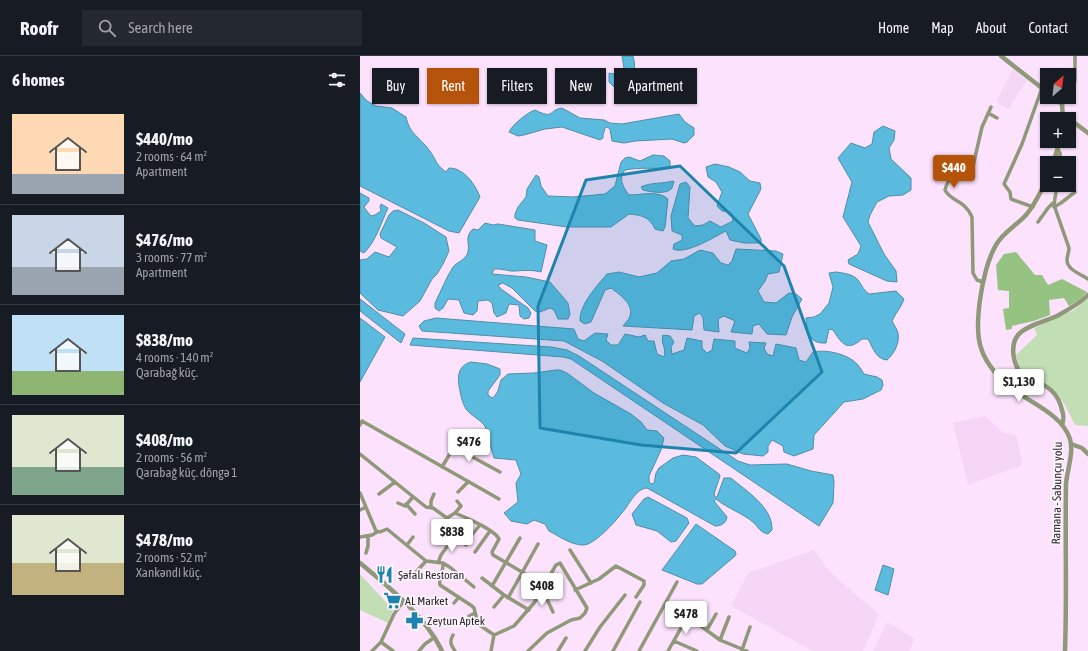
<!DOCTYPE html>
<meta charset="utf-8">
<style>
:root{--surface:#171b24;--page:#242831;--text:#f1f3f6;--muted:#9ea1a6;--line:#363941;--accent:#b45309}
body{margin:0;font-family:"Asap Condensed",sans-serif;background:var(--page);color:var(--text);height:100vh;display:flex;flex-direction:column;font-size:15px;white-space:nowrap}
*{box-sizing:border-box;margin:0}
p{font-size:13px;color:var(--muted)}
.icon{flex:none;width:22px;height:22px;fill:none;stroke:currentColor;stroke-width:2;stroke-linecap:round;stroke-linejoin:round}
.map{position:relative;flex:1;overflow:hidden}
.drawer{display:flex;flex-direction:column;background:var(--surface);width:360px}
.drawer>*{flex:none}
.hud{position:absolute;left:12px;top:12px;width:380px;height:36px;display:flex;gap:8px}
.needle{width:26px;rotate:28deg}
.fabs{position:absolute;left:680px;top:12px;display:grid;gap:8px}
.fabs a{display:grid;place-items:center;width:36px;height:36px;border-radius:0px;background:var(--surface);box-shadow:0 1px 3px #0004;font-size:20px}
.price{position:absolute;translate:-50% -34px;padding:0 9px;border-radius:4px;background:#fff;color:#222;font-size:13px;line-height:26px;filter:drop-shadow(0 1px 2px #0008)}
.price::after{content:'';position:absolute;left:50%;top:24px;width:12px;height:9px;margin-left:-6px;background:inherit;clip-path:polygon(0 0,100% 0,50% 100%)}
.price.on{background:var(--accent);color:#fff}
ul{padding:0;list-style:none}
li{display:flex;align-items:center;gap:12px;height:100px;padding:0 12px}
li+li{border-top:1px solid var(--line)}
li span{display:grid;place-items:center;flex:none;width:112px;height:80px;border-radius:0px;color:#555}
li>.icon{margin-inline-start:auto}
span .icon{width:48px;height:48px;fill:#fffc;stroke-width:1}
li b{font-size:17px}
h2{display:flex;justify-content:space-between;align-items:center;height:48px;padding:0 12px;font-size:17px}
.tag{padding:0 14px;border-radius:0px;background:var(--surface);box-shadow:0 1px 3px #0004;font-size:14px;line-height:36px}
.tag.on{background:var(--accent);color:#fff}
header{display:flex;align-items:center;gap:24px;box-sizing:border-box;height:56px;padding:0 20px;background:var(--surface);border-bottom:1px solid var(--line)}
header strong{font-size:19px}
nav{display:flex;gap:22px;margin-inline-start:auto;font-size:14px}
.search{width:280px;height:36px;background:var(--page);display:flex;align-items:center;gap:10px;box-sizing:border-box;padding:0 14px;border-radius:0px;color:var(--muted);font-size:15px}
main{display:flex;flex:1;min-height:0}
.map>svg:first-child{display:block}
.built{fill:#f6d6f7}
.green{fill:#c1deb4}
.forest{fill:#96c381}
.water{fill:#5bbbde;stroke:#4e8ea9}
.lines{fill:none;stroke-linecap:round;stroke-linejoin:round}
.minor{stroke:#8f9878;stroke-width:3.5}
.tertiary{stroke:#8f9878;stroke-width:4.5}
.marked{fill:#1d84ad;fill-opacity:0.2;stroke:#1d84ad;stroke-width:3;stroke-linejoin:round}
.labels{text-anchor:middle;stroke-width:3.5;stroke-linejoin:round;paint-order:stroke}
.street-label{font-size:12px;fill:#2e242e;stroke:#fdf7fd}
.poi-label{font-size:12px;fill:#2e242e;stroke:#fdf7fd;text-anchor:start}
</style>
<header>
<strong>Roofr</strong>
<div class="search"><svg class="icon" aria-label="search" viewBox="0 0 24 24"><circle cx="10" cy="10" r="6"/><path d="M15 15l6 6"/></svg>Search here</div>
<nav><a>Home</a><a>Map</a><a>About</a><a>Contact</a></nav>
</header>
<main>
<section class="drawer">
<h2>6 homes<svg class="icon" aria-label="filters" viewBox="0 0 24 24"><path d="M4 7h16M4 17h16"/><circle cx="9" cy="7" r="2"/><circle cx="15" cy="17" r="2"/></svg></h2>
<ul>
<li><span style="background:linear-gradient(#ffd9b3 75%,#9aa5b1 0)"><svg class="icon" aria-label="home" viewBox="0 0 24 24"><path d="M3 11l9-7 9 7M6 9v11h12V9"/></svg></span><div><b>$440/mo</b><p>2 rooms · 64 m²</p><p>Apartment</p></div></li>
<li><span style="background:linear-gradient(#c9d6e8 65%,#9aa5b1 0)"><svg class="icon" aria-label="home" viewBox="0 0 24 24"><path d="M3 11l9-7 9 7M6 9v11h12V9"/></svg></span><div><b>$476/mo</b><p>3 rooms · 77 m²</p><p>Apartment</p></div></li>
<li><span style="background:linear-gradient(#bfe0f5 70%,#8fb573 0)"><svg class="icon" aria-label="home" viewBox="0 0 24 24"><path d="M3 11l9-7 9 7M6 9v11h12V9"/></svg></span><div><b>$838/mo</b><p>4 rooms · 140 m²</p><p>Qarabağ küç.</p></div></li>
<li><span style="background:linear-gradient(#dfe7d0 65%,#7fa58c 0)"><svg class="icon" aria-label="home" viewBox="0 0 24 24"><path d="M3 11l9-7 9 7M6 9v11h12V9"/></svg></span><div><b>$408/mo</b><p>2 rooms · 56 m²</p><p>Qarabağ küç. döngə 1</p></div></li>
<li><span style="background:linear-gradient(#dfe7d0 60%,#c2b280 0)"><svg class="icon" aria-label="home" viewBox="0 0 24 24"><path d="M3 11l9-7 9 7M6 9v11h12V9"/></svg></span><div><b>$478/mo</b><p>2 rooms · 52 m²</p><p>Xankəndi küç.</p></div></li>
</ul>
</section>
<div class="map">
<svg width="728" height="595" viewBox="0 0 728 595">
<rect width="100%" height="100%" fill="#fce2fd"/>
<path class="built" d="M653 13 667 24 648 53 636 46Z
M625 360 644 377 657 380 662 409 608 429 593 367Z
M454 494 466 511 491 535 519 558 503 595H453L371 550 388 517Z
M527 566 555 583 549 595H513Z"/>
<path class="green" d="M728 242V370L715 369C708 355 702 340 690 330 680 323 669 320 660 313L656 299 677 279 674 272 714 254Z
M0 518 33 554 28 567 0 554Z"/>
<path class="forest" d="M656 196 675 219H682L688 229 702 223 727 236 720 243 709 250 704 242 689 244 690 259 674 265 652 270V273L646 274 643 253 649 252V235L638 234 636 209 644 198Z"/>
<path class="water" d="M262 0H273C277 14 273 19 264 30L254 31 249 26V17L259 19 264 12Z
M0 37 7 45 16 50 32 52 46 61C50 79 59 80 69 94 77 104 74 107 86 116L89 112C104 112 115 128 120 141L99 177 89 175 0 130Z
M202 52 220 62 244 64 250 67 262 68 319 58 325 66 334 72V79L327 86 324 87 312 83 275 85 264 87 252 85 250 73 247 71 245 72 243 79V82L240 84 202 71 185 73 164 79 158 80 149 76C152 69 168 56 175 54 195 64 188 54 202 52Z
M523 70 535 75 534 84 529 92 531 103 551 122V134L543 139 529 140 517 146 510 159 508 166 524 198 536 215 537 226 527 225 489 208 488 204 498 198 501 190 483 161 492 126 478 102 491 87 505 92 512 88 514 76Z
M293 99 304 100 310 105V112C295 113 280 111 265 114 258 123 263 131 269 139 281 139 298 134 308 143L305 171 303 175 295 173C290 161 281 159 269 158L251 171H207L158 164 155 162V158L158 151 166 141 167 133 176 119 179 121 181 130 188 140 213 141 245 138 255 130 261 106 265 102 269 101 280 105Z
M355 108 369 111 380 116 390 125 400 127 401 133 388 158 401 183V187H384L370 184 366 175C354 181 326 199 313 193L314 188 322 184V179L312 175 311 160 320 128 326 126 330 131 328 162 335 170 343 169 350 165 361 171 373 165 371 156 362 155 357 150 362 136 356 126 348 121 346 111Z
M313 125 314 126C313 128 313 130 312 132 307 139 290 136 283 134L281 131C291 126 302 128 313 125Z
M0 137 9 142V145L4 151 6 154 11 160 15 159 21 155 20 151 21 148 28 152C21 167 16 185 4 197L0 195Z
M38 154 64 167 86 181 89 195 83 208 77 218 72 223 60 245 43 260 18 254 0 237V204L7 203 15 196 29 201 37 191 21 182 20 178 29 159 33 155Z
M125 167 133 169 138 168 175 174V185L187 189 181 216C173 214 165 214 156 215 149 216 142 212 134 213L132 218 166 221 190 226 208 247 210 258 208 263H198L194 254 190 252 180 256 175 255 152 232 143 227 138 229 141 233 168 252 171 257 169 262 164 263 160 260 159 249 149 248 146 257 137 261 134 257 132 247 128 244 118 245 117 255 113 259 104 257 99 244 88 243 83 252 79 255 75 252V247C81 235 86 222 93 211 97 206 107 203 108 196 110 185 104 182 113 173L118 174Z
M376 193 416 195 423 198 419 216 408 218 405 225 398 235 404 246 416 247 429 237 436 238 442 243 432 261 426 279 407 278 399 268 393 270 392 278 371 276 375 265 364 260 358 263 359 276 344 274 343 262 340 257 334 260 332 274 263 270C265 267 269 264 270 260 274 248 259 238 251 232L245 234 231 266 225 268 220 265C219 249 237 230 247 218L259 216 279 221 297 217 311 205 324 203 340 194 353 197 361 207 368 209 372 205Z
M476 216C483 217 492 218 497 223 502 228 502 233 509 238L536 235 544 243C541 252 536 256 532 265 534 269 537 273 538 277 540 287 534 298 527 304 516 303 513 292 508 283H502C487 296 482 288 473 274L469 273 466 287C449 288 447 276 446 262L454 261 460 258 469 247 473 231 469 217Z
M0 243 45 278 41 287 0 255Z
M0 262 25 281 0 326Z
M76 262 214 273 218 283 224 285 235 277 248 278 246 284 251 289H258L265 278 279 281 285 279 288 285H294L297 298 304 301C307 292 300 287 303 279L310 280 314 286 311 291 312 298 324 294 327 282 342 285V292L347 297 352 294 354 283 375 285V292L387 297 390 292 389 286 406 287 404 292 407 298 413 300 416 288 436 292 439 304 446 306 453 296C466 293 488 298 497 308 500 311 502 315 504 318L517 321 522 324 523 329 521 334 503 343 484 346 454 379 453 393 434 400 424 396 423 390 412 384 408 390V396L403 400 383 398 365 390 343 369 303 347 242 305 204 285 62 275 59 270 64 265Z
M53 282 191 291 207 294 219 300 378 405 390 409 427 408 451 415 473 419 474 426 473 447 459 470 211 303 203 301 50 289Z
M111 306 127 308 140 313V319L128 335V339L132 342 134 341 138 335 141 324 148 318 174 317 196 314H200L207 317 234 337 271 358 281 366 287 374 297 375 304 382 301 394 289 420V426L292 428 294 427 296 417 299 412 313 402 323 399 336 401 359 418 360 420 354 438 355 441H357L364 422H371C386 435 413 451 412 474L408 478C401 477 398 471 394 467 383 457 368 453 356 443L354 445 367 461C366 468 360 470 355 470L287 432C276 432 268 451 261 458 255 466 233 490 223 489 211 489 199 480 189 475L185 468 174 464 167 468 151 465 144 457 158 446 156 427 161 418 156 404 134 402 125 370C120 363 111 360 106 353 103 348 101 341 100 335 97 322 97 310 111 306Z
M288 441 327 462 329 467 316 485 311 486 297 475 276 469 272 458 284 443Z
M336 468 375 495 376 498 375 500 342 528H337L302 514Z
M523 509 534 513 528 539 515 534Z"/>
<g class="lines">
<path class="minor" d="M702 48 713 36 715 23V0
M628 57 637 62
M698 94 700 97V107
M697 129 694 149 709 192C709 196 707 200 707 204 707 214 721 218 728 223
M673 151 651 143 650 136 644 128 662 88 682 32
M694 151 701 147 715 136
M678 166 688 152 693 147
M623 226 617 224 613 217 612 161C604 143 591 146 585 134 591 110 606 125 613 110L622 71 631 51
M0 369 2 365 139 443
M0 398 66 451 73 452 87 462 95 457C105 461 135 474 139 483L132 496 133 499 184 529
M82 411 94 391 140 416
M98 436 108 426
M0 437 16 475 20 476 27 473 66 505 83 507C84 515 78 522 80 529L112 550 114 552 117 564 121 570 134 579 131 595
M19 438 35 426
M38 447 45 450 53 441
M46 448 55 458
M71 451V445L74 438
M0 454 6 451
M95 457 101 450 97 445
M111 480 120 469
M0 481 12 479 17 476
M47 489 53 481
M210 494 231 527
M115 496 130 475
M6 497 8 490V480
M78 507 81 499 94 481H97L106 489
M83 507 91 512 114 531
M56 516 66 505
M122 522 144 539 169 554
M132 530 160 482
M215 534 239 523 256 510 284 525V529L276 541
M181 535 185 539 193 556
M148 542 178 488
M94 547 99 541
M134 551 144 539
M109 560 115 557
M327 562 338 568 360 584 387 595
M347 574 356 558
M93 579C89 586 91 589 95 595
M134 579 154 570 174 547 196 509 200 507 227 552 225 557 220 562 211 564 187 577 168 595
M360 584 369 561
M314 585 337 595
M21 586 33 595
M382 594 390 571
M12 595 21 586 34 558 43 546
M59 595 65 588 75 581
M198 595 206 582
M225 595 240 571 265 539
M253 595 280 546
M279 595 317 526
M308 595 330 556"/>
<path class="tertiary" d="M641 0 687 36
M694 41 702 48 703 63
M703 58 728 77
M693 107 700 85
M687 123C681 135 675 149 666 159 656 170 643 176 636 189 623 211 613 268 621 292 626 308 640 324 654 334 673 348 702 359 710 383 714 397 707 414 706 428 705 484 707 539 705 595
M702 369C704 363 704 360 702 354 696 328 677 328 659 315 653 305 650 289 658 279 665 270 686 265 697 260 708 254 719 248 728 239
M711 388 722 392 728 398
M0 507C29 531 66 561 82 595"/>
</g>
<path class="marked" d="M320 110 424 210 462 316 376 397 281 389 180 372 178 250 226 124Z"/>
<defs>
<symbol id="restaurant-bare" viewBox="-9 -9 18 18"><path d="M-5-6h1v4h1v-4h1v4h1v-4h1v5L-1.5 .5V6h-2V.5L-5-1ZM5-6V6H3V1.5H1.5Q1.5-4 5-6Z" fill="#1d84ad" stroke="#fdf7fd" stroke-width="2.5" paint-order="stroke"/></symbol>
<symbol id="supermarket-bare" viewBox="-9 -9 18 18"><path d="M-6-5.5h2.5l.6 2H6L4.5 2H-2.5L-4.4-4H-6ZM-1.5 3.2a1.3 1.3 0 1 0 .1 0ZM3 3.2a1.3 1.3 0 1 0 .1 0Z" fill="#1d84ad" stroke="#fdf7fd" stroke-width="2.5" paint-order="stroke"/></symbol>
<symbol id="pharmacy-bare" viewBox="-9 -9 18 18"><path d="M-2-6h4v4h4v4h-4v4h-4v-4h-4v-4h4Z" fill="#1d84ad" stroke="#fdf7fd" stroke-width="2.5" paint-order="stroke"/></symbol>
</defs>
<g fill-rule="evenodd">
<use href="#restaurant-bare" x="12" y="506" width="25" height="25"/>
<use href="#supermarket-bare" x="20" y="532" width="25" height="25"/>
<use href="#pharmacy-bare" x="42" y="552" width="25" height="25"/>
</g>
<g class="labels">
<g class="street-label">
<text transform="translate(697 437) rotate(-89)" y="4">Ramana - Sabunçu yolu</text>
</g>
<g class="poi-label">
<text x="38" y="523">Şəfalı Restoran</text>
<text x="45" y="549">AL Market</text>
<text x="67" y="569">Zeytun Aptek</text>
</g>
</g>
</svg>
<div class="fabs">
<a><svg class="needle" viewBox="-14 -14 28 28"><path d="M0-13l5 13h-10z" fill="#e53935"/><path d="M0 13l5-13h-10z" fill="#9ea1a6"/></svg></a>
<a>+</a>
<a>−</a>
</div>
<b class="price on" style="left:594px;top:133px">$440</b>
<b class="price" style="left:659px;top:347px">$1,130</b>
<b class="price" style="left:109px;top:407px">$476</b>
<b class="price" style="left:92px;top:497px">$838</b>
<b class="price" style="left:182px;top:551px">$408</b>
<b class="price" style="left:326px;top:579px">$478</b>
<div class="hud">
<a class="tag">Buy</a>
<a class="tag on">Rent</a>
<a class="tag">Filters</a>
<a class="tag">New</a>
<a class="tag">Apartment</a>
</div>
</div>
</main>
